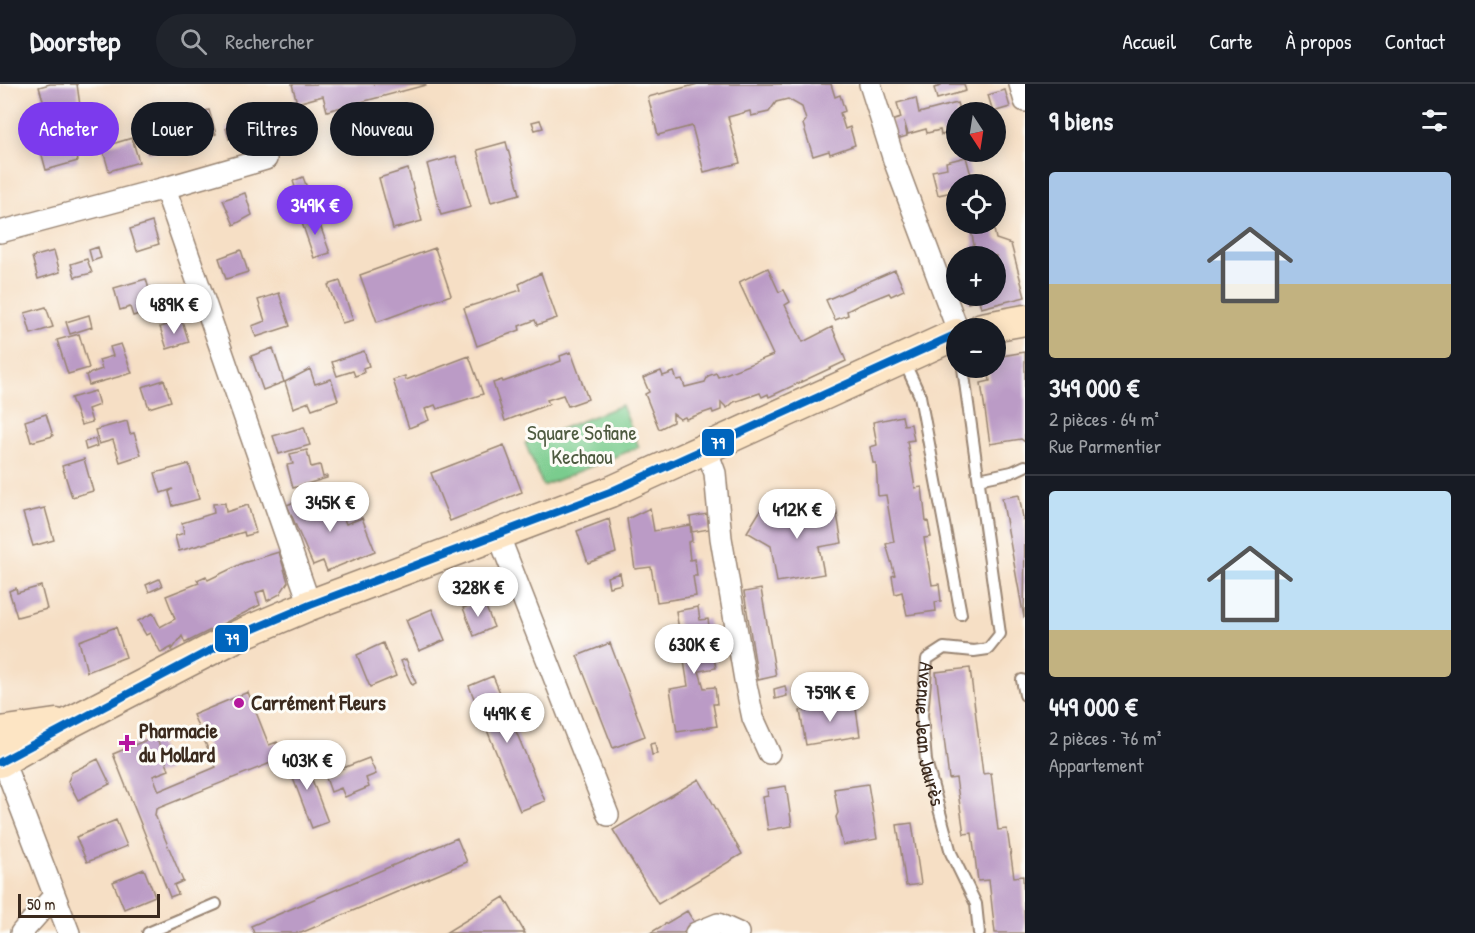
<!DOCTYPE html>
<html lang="fr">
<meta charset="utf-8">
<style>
:root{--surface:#171b24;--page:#20242c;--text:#f1f3f6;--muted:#9ea1a6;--line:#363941;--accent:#7c3aed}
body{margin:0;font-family:"Patrick Hand",sans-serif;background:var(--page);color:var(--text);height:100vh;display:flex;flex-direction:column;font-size:22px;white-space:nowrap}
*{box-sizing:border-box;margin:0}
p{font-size:20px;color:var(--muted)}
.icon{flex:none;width:33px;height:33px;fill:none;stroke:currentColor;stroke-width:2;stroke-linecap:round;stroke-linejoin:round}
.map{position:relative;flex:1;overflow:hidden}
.details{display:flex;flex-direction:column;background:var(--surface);width:450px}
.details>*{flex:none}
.top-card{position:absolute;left:18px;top:18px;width:570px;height:54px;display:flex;gap:12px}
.needle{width:39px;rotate:168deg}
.tools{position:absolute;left:946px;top:18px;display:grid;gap:12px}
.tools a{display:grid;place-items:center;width:60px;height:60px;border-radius:50%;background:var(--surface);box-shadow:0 3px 15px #0003;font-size:30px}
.scale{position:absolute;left:18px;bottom:15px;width:142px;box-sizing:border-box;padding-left:6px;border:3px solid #3b2a1e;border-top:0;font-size:16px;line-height:21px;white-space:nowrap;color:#3b2a1e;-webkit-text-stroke:4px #fdfcf7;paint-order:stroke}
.price{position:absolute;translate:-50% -51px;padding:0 14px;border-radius:21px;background:#fff;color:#222;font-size:20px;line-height:39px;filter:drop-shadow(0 2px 3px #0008)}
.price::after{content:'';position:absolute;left:50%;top:36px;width:18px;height:14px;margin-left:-9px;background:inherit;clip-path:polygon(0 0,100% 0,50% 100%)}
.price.active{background:var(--accent);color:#fff}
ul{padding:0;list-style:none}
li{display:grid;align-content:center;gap:12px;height:318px;padding:0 24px}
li+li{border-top:2px solid var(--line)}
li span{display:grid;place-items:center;height:186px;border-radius:6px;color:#555}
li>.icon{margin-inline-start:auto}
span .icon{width:108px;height:108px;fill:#fffc;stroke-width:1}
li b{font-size:26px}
h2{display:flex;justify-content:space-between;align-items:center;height:72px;padding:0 24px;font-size:26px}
.pill{padding:0 21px;border-radius:27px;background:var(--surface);box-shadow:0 3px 15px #0003;font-size:21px;line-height:54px}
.pill.active{background:var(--accent);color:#fff}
header{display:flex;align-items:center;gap:36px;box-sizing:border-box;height:84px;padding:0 30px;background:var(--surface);border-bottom:2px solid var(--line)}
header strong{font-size:28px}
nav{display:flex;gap:33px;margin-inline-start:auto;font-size:21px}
.search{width:420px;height:54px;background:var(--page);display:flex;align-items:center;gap:15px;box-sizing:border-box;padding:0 21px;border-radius:33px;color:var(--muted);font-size:22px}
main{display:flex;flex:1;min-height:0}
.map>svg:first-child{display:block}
.green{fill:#7acc8e;stroke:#5a7b56;stroke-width:1.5}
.building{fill:#bb9bc6}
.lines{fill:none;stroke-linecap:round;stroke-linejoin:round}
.lane-casing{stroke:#988472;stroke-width:14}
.street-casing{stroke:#988472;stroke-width:24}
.secondary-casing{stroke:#988472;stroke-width:33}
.lane{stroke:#fff;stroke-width:10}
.street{stroke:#fff;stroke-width:21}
.secondary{stroke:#fde5c4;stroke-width:30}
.bus-1-casing{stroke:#fdfcf7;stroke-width:12}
.bus-1{stroke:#0065bd;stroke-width:8}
.poi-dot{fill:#b5179e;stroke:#fdfcf7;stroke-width:2}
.labels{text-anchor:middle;stroke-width:6;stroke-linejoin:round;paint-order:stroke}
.park-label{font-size:21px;fill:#4e5b40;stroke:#fdfcf7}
.poi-label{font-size:21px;font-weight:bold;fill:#3b2a1e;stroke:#fdfcf7;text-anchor:start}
.street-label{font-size:21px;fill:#3b2a1e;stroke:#fdfcf7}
.line-badge{stroke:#fdfcf7;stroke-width:2}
.badge-label{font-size:16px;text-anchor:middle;font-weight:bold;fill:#fff}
</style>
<header>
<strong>Doorstep</strong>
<div class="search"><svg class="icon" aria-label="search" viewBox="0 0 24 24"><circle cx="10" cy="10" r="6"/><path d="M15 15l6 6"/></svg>Rechercher</div>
<nav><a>Accueil</a><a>Carte</a><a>À propos</a><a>Contact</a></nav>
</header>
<main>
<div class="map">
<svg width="1025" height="849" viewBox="0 0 1025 849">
<rect width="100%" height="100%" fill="#fdfcf7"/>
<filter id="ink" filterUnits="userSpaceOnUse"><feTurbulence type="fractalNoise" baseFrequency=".0167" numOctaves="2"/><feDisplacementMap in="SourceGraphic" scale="12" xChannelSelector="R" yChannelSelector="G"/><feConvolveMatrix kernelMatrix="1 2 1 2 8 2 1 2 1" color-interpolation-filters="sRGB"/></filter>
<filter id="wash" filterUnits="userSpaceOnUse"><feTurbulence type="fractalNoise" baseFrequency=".008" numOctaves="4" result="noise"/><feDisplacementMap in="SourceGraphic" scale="24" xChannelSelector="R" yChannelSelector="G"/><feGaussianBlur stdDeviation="1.35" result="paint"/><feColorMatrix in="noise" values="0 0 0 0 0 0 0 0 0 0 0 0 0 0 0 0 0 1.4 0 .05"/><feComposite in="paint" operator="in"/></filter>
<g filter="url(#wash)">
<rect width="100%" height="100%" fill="#f6dfc5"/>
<path class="green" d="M622 321 639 363 543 402 525 359Z"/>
<g id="blocks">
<path class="building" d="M50 0H77L81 29 54 36 50 21 45 23 39 3Z
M292 0H426V1L327 27 323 12 297 19Z
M698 0H831L835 13 840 11 845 27 840 29 845 45 850 43 855 61 830 70 829 67 813 72 803 40 806 36 802 23 788 15 776 18 769 28 751 32 750 27 728 33 740 79 704 88 692 42 658 51 648 13Z
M940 0H964L966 7 937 15 934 4 941 2Z
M1005 6 1010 23 993 28 988 11Z
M916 14 919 29 957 19 960 28H957V47L941 51 940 46 927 49 926 45 908 50 904 37 907 52 893 56 891 37 901 34 897 19Z
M209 26 216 50 148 69 141 45Z
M540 36 543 44 535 46 532 38Z
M237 41 240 51 229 55 226 44Z
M71 52 78 77 46 86 39 60Z
M132 54 139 78 109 87 102 63Z
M506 58 520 110 491 118 477 66Z
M456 72 471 123 441 131 427 80Z
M966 73 971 91 965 92 967 100H957V107L938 111 932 87 947 84 946 78Z
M408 85 422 137 393 145 379 94Z
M303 93 310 112 299 115 293 97Z
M245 109 252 131 234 141 223 116Z
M316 130 330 169 314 174 301 136Z
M152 138 159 160 137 167 130 145Z
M979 140 993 141 996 155 1011 160 1025 213 981 224 979 216 968 219 966 212H996V172H966L965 169 974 161 971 146Z
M98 163 101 174 92 177 89 166Z
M435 164 451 211 377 238 360 191Z
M241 166 248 188 226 195 219 174Z
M54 167 60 188 38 195 32 173Z
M87 175 92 189 75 193 71 180Z
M768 184 779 208 784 206 790 218 785 221 803 258 832 243 846 277 769 313 768 310 762 313 760 309 734 318 727 324 721 318V326L713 329 712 326 686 335 685 333 680 335 673 330V338L659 345 645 310 649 308 643 294 661 287 663 292 674 288 677 296 682 295 685 303 705 298 708 292 716 289 718 293 773 271 739 198Z
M895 186 904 206 891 212 889 209 859 221 847 227 848 231 835 236 826 216Z
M541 189 557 234 537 241 535 236 519 242 520 246 477 262 464 224 521 206 519 200Z
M146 195 155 225 133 232 130 223 120 226 114 204Z
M340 197 353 236 342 239 328 201Z
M279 209 290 242 256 253 252 242 265 237 258 216Z
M46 223 53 243 31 250 25 229Z
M89 231 92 243 70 250 66 238Z
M182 237 189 258 167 265 160 243Z
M79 250 89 284 68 290 57 256Z
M121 260 132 289 89 301 86 291 102 285 99 276 113 272 110 263Z
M273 264 284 298 263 306 251 272Z
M364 267 369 282 363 284 364 289 355 292 353 287 337 292 332 278Z
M571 268 588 315 568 322 563 311 547 316 549 320 505 337 493 299 502 296 503 298 561 277 560 272Z
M1025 268V358L1021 355 990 360 981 299 990 297 988 284H996V273Z
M469 272 483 310 437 325 435 321 425 325 429 336 409 344 393 296 405 292 406 296Z
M310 285 315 300 331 295 338 316 312 325 309 318 293 324 285 298Z
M164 296 171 317 149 324 142 303Z
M95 307 99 321 88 325 92 338 81 341 71 314Z
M46 330 53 352 31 358 25 337Z
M902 332 904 341 911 340 914 356 907 357 915 404 922 403 926 438 928 437 931 453 924 454 932 501 939 500 941 517 935 518 936 527 907 531 902 508 895 510 892 492 895 491 886 460 894 458 886 411 878 412 876 379H873L870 363 877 361 873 338Z
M127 337 130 350 134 349 141 371 120 378 113 356 99 360 95 346Z
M304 343 310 361 279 370 273 352Z
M95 355 97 362 86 366 84 358Z
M504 361 522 408 450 437 431 389Z
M307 366 311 383 320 381 323 393 327 392V394L293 404 287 381 293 380 290 370Z
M84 375 93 407 72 413 62 382Z
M189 380 199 415 173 422 169 408 173 405 161 409 155 389Z
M1019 411 1025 445 1024 534 1002 414Z
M329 412H335L346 440 362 434 375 467 327 487 323 477 313 481 287 421 299 416 301 424Z
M225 419 226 428 248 421 256 449 245 452 244 448 179 467 175 452 184 449 182 439 214 429 213 420Z
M765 419 788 432 836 424 842 459 819 463 824 490 777 498 771 462 747 448Z
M45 424 54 456 33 462 23 429Z
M650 424 654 447 690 441 692 457 688 458 690 476 695 475 697 492H693L696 512 657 518 651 483 635 485 627 435Z
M707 430 709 445 692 448 690 433Z
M609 435 616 469 588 479 577 447Z
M279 468 288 498 280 510 267 517 264 506 256 509 260 521 185 559 182 552 172 566V563L161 569 150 549 146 551 138 537 153 529 160 543 175 535 166 512 199 499 197 496 206 492 208 496 243 479Z
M620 489 622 500 609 503 607 493Z
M159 495 162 502 149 508 146 501Z
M41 502 47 525 17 533 9 507 16 504 17 509Z
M761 505 776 592 758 596 744 508Z
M483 516 494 543 474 552 463 524Z
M698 523 700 536 708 535 711 556 707 557 710 574H714L716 584 699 587 704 604 715 603 717 620H713L717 642 677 648 670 605 688 602 676 527Z
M432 525 445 556 419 567 406 536Z
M116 543 126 573 87 588 79 557Z
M383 559 396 592 370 603 357 571Z
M610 559 645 652 613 664 577 572Z
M406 575 416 599 412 601 401 577Z
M970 584 983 690 991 689 998 746 1007 745 1014 793 1023 792 1025 849H995L989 796 978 797 972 749 964 750 956 694 949 695 936 588Z
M493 592 545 717 520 727 469 602Z
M785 602 787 612 775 615 774 605Z
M248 608 269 661 277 658 283 674 156 725 155 731 183 797 174 801 178 810 170 813 113 670 156 652 169 686 153 692 159 707 216 683 193 631Z
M855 618 860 652 806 661 800 627 829 619 832 622Z
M655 659 657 670 652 671 650 660Z
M302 669 328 738 312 744 286 676Z
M369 674 376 690 366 694 369 703 345 713 341 704 331 708 325 691Z
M98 675 110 700 78 716 68 697 72 688Z
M699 695 742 770 658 820 613 746Z
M868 700 877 755 843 761 836 733 838 729 834 705Z
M786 702 792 742 768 746 763 713 768 712 767 705Z
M116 736 127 762 87 778 76 753Z
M912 739 921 800 906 802 897 741Z
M457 754 467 778 301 849H254L251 842Z
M144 785 155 812 124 825 113 798Z
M504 813 525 849H445Z
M687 827 696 841 683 849H650Z"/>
</g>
</g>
<g filter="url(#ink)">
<use href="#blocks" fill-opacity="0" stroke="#988472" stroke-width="1.5"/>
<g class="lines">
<defs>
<g id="lane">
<path d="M903 275 920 312 961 530"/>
<path id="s1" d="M963 284 1000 550 988 565 974 567 944 564 927 575 922 631 926 677 951 769 976 820 979 849"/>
<path d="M979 395 1012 388 1025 382"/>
<path d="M1022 596 1025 611"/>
<path d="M148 849 216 820"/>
</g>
<path id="street" d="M870 0 894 76 957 244
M1020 0 1025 17
M165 104 266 75
M0 148 165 104 310 521
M706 364 715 389 721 454 745 596 753 634 769 669
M498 450 608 731
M0 669 69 849
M21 849 54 812
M696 849 718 840 738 849"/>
<path id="secondary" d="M982 244 1025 236
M0 648 56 640
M0 678 71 638 239 551 310 521 610 408 957 250"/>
</defs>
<use href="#lane" class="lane-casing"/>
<use href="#street" class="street-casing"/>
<use href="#secondary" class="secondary-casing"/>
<use href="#lane" class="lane"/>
<use href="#street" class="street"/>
<use href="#secondary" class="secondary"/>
<defs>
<path id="bus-1" d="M0 678 239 551 310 521 610 408 957 250"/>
</defs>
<use href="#bus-1" class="bus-1-casing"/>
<use href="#bus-1" class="bus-1"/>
</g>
</g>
<g class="poi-dot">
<circle cx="239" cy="619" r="6"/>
<path d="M124 650h6v6h6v6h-6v6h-6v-6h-6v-6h6z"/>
</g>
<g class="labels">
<g class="park-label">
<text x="582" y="356">Square Sofiane<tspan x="582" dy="24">Kechaou</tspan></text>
</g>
<g class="poi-label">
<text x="251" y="626">Carrément Fleurs</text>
<text x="139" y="654">Pharmacie<tspan x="139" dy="24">du Mollard</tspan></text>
</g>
<g class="street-label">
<text dy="7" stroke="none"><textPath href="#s1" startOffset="428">Avenue Jean Jaurès</textPath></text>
</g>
</g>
<g class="line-badge">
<rect x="701" y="344" width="34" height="29" rx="6" fill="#0065bd"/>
<rect x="214" y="540" width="35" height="29" rx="6" fill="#0065bd"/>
</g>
<g class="badge-label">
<text x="718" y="365">79</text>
<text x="232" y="561">79</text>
</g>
</svg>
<div class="tools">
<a><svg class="needle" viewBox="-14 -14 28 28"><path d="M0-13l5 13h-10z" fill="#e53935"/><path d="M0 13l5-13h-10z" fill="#9ea1a6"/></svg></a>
<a><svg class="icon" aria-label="locate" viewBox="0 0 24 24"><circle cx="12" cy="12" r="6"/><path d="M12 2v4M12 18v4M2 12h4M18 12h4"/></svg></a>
<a>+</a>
<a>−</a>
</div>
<div class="scale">50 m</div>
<b class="price active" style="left:315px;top:152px">349K €</b>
<b class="price" style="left:174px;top:251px">489K €</b>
<b class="price" style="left:330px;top:449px">345K €</b>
<b class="price" style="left:797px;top:456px">412K €</b>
<b class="price" style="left:478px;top:534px">328K €</b>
<b class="price" style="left:694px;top:591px">630K €</b>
<b class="price" style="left:830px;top:639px">759K €</b>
<b class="price" style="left:507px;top:660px">449K €</b>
<b class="price" style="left:307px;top:707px">403K €</b>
<div class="top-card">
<a class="pill active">Acheter</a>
<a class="pill">Louer</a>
<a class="pill">Filtres</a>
<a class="pill">Nouveau</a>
</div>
</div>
<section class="details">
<h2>9 biens<svg class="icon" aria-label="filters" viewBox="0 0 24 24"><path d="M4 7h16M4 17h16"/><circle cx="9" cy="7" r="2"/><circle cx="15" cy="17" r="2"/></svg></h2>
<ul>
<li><span style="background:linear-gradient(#a9c7e8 60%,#c2b280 0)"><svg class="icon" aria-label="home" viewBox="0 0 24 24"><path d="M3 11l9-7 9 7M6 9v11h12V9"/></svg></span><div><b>349 000 €</b><p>2 pièces · 64 m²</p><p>Rue Parmentier</p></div></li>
<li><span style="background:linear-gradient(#bfe0f5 75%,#c2b280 0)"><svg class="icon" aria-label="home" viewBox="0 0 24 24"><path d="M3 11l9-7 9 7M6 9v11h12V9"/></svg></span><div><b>449 000 €</b><p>2 pièces · 76 m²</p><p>Appartement</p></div></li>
</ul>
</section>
</main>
